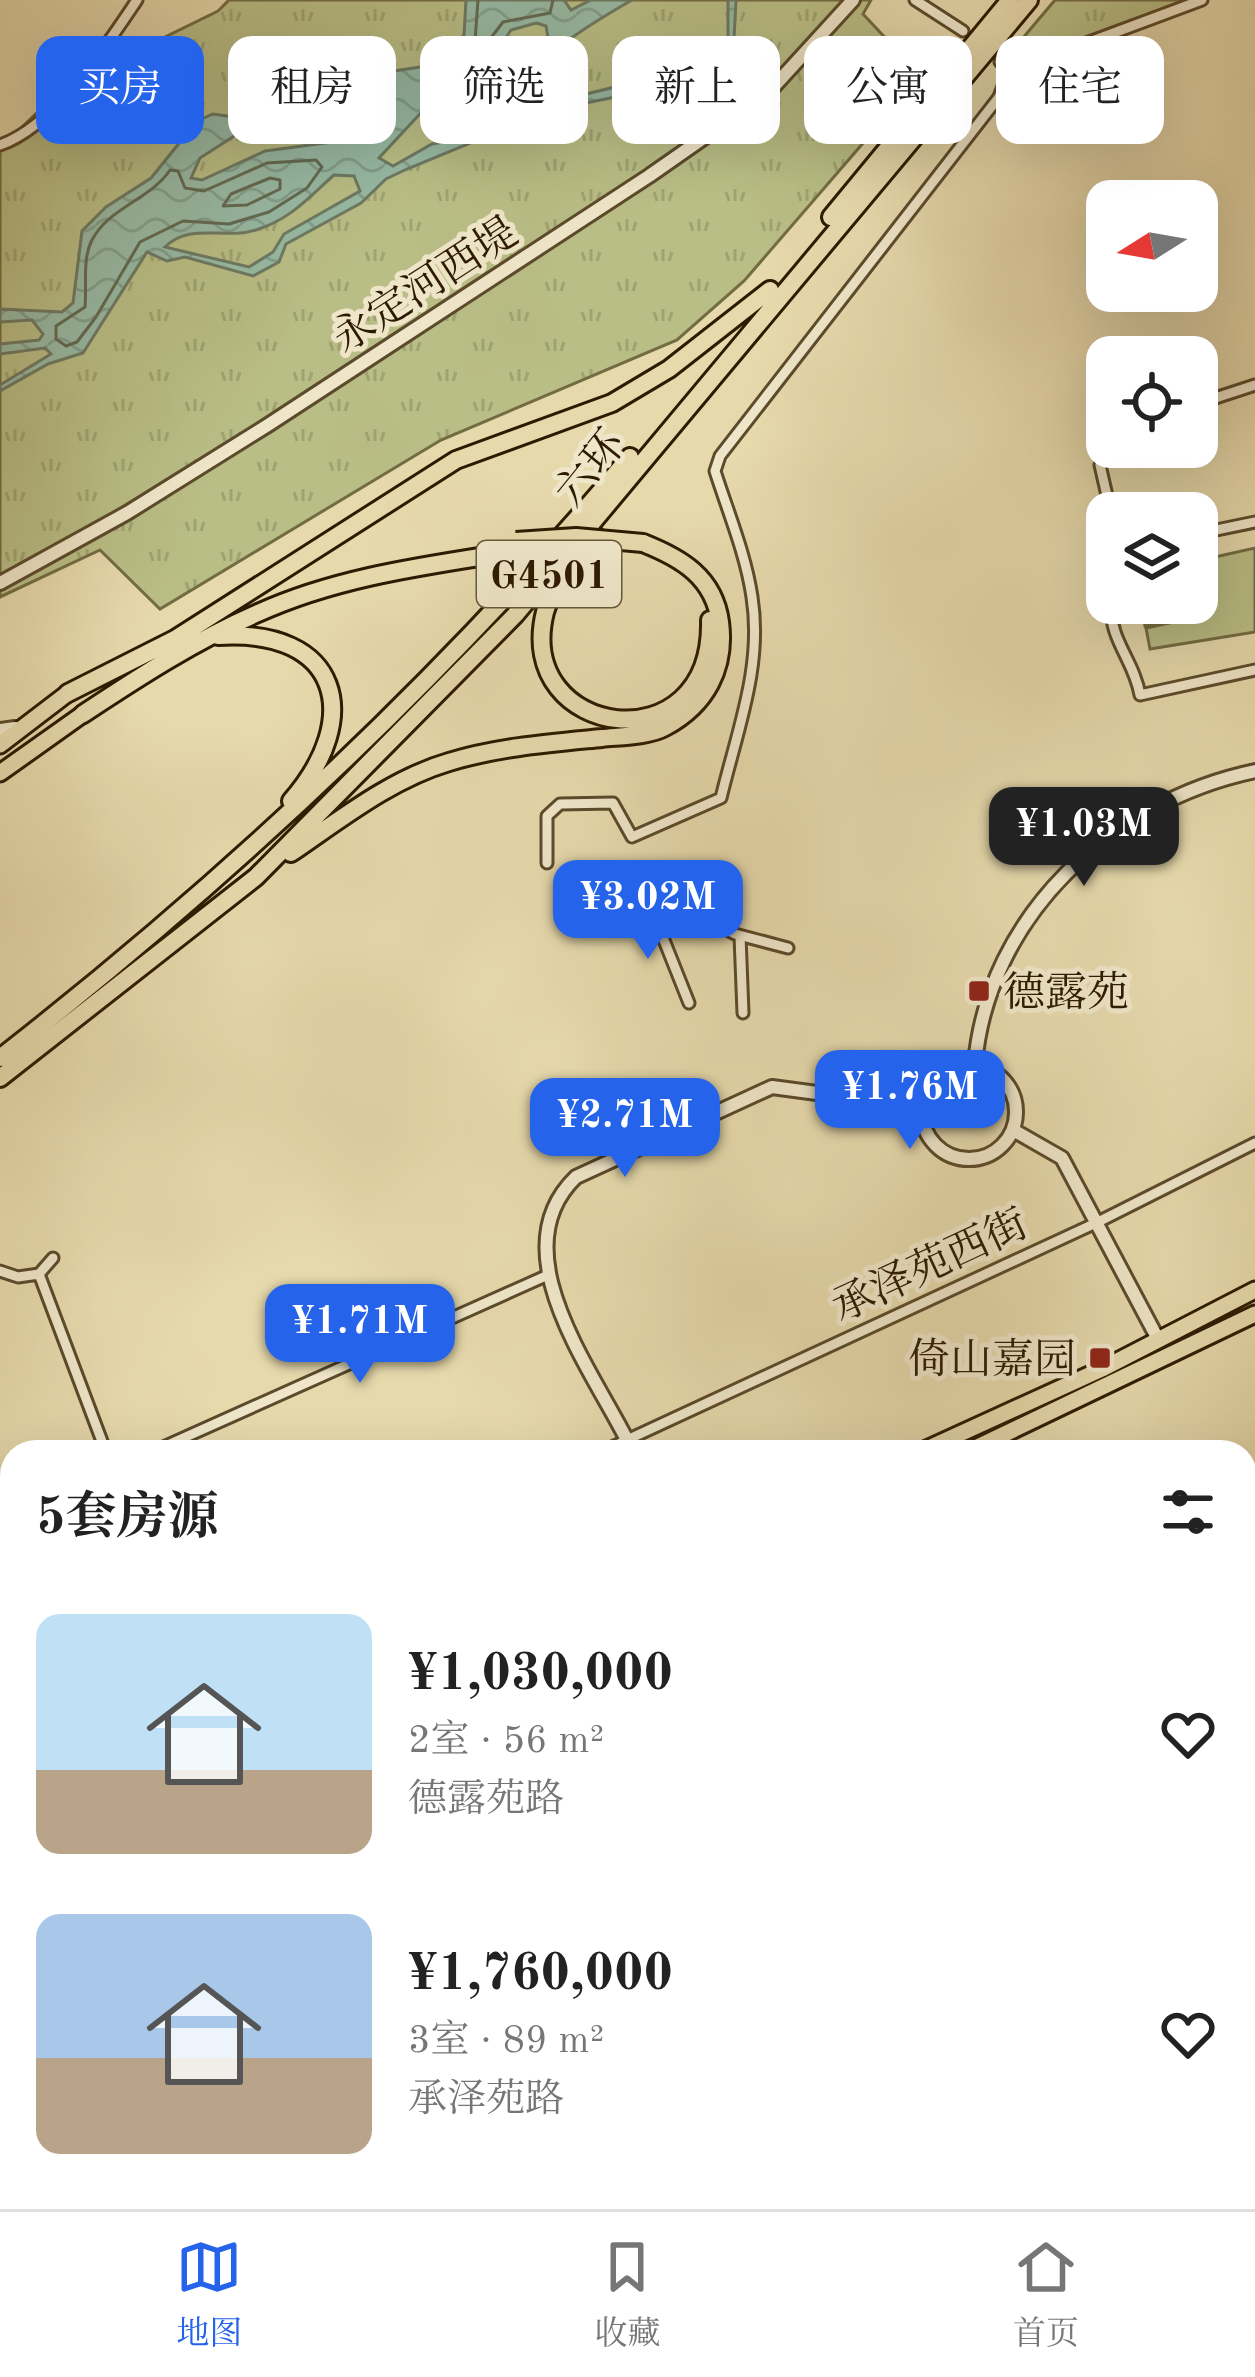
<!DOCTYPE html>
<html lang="zh">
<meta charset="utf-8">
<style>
:root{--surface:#fff;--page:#f6f6f6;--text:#222;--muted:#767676;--line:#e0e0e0;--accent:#2563eb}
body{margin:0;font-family:"Old Standard TT","Noto Serif SC",serif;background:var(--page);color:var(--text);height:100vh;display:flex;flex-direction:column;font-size:45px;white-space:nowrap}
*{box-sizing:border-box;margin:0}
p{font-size:39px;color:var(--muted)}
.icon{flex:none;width:66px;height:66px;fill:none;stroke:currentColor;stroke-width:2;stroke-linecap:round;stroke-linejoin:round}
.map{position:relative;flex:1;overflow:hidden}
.panel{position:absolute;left:0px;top:1440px;width:1257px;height:771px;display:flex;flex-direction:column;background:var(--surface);border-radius:36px 36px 0 0;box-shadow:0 12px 48px #0002}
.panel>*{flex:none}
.banner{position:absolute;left:36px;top:36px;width:1185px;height:108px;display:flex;gap:24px}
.needle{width:78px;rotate:259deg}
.tools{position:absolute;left:1086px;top:180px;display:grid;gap:24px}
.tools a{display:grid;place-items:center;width:132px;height:132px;border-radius:24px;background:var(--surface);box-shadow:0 12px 48px #0002;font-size:60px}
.price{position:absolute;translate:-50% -102px;padding:0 27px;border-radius:24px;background:var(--accent);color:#fff;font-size:39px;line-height:78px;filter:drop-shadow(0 3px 6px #0008)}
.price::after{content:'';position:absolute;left:50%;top:72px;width:36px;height:27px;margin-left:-18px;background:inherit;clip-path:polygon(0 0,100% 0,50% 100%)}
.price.current{background:#222;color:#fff}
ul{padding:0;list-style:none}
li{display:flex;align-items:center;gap:36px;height:300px;padding:0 36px}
li span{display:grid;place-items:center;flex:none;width:336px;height:240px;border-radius:24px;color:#555}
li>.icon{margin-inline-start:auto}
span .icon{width:144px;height:144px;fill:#fffc;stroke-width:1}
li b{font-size:51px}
h2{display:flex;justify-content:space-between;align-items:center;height:144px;padding:0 36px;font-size:51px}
.pill{padding:0 42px;border-radius:24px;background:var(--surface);box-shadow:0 12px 48px #0002;font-size:42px;line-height:108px}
.pill.current{background:var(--accent);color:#fff}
.tab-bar{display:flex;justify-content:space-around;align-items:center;height:168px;border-top:3px solid var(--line);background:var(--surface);font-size:33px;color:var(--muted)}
.tab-bar a{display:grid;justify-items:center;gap:6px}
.tab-bar .current{color:var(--accent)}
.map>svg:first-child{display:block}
.grass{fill:#b9be86;stroke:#736c43;stroke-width:3}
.park{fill:url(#park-tufts);stroke:#736c43;stroke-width:3}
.water{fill:url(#water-waves);stroke:#6d7a63;stroke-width:3;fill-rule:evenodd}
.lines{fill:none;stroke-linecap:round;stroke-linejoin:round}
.shore{stroke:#626a52;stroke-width:3}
.river{stroke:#97baa5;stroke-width:16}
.minor-casing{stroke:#5b4a2b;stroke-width:15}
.tertiary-casing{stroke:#5b4a2b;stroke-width:18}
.secondary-casing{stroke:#2d1a00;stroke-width:20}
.primary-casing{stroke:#2d1a00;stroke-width:21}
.trunk-casing{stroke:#2d1a00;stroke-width:21}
.motorway-casing{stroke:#2d1a00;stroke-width:22}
.minor{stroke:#efe6c9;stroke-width:9}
.tertiary{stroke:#efe6c9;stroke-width:12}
.secondary{stroke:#efe6c9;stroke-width:14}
.primary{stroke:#e6d9ac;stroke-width:15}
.trunk{stroke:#e6d9ac;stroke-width:15}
.motorway{stroke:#e6d9ac;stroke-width:16}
.motorway-bridge-casing{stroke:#2d1a00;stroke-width:22;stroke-linecap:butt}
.motorway-bridge{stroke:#e6d9ac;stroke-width:16}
.poi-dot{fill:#8f2418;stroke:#efe6c9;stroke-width:4.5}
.labels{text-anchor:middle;stroke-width:10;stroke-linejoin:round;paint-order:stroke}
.shield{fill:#efe6c9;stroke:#67573c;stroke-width:3}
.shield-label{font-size:39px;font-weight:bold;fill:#2d1a00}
.street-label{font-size:42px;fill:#2d1a00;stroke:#efe6c9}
.poi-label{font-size:42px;fill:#2d1a00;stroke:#efe6c9;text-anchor:start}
</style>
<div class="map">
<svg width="1255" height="2209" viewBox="0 0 1255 2209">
<defs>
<pattern id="park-tufts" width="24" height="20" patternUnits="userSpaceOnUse" patternTransform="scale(3)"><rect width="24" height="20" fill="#b9be86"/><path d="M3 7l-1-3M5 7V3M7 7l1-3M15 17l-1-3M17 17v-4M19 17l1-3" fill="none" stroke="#9fa372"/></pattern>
<pattern id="water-waves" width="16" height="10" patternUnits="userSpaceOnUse" patternTransform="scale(3)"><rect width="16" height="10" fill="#97baa5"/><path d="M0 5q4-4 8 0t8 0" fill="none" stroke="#829f8c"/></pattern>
</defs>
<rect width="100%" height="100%" fill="#e6d9ac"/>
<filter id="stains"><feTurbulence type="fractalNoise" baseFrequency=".00167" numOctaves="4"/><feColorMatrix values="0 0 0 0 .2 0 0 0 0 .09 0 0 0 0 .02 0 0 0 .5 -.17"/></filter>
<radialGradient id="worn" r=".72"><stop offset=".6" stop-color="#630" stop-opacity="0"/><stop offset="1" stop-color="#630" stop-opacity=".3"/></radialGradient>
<path class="grass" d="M1255 548V632L1150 649 1146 628 1183 620 1145 626 1141 605 1197 603V561Z"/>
<path class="park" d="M229 0H871L863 14 921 76 744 281 677 340 441 440 160 609 100 550 0 597V148L65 86 218 11Z
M1055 0H1187L1038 54 1011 52Z"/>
<path class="water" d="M466 0H564L571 10 591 0H632C587 26 539 54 513 100L521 110 684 70 728 45V0H736L734 39 723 59 651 90 550 110 407 169 386 179 361 203 286 244 279 262 253 276 185 257 167 261 147 252 83 353 48 364 0 391V385L51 354 45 348 0 354V344L39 340 43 334 32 320 0 322V309L62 312 73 303 82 231 106 207 151 178 197 121 213 114 282 124 325 116 355 77 433 65 464 35ZM536 23 546 26 549 43 516 76 501 120 485 135 432 144 393 166 379 158 430 103 453 106 465 100 511 30ZM324 131 336 133 332 142 265 151 202 180 191 178 200 158 239 133 297 138ZM334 175 354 176 360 191 284 234 273 252 249 267 165 247C189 222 225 240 256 230 291 219 309 197 334 175Z"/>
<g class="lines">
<path class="shore" d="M478 0 475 41 447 70 456 84 503 22 550 13 553 0
M316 160 322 167 307 188 269 212 229 224 183 221 140 242 96 317 77 342 66 346 56 339V326L85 307C87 286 82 259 92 240 108 208 151 199 170 170L178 171 185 188 204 191 267 163Z
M270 178 280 180V189L247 205 223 206 231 194Z"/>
<path class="river" d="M1245 1679 1255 1647
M1133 2209 1136 2199"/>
<defs>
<path id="minor" d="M915 0 963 31
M1000 62 1010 68 1025 66 1202 0
M0 145C55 126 106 46 137 0
M1197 404 1255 385
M1111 513 1100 465 1117 447
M1197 534 1255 522
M1111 603C1109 640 1134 660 1140 695L1255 670
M547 863V816L560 804 613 803 632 837 721 798C737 731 763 666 752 597 746 555 728 512 715 471L720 456 999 97 1010 68
M648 895a21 21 0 1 1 42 0a21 21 0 1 1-42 0Z
M686 909 735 934 788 948
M652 910 689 1003
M740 936 743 1013
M0 1271 18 1277 39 1274 53 1258
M39 1274 106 1452
M152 1452 548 1275
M601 1452 1098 1222 1255 1143
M0 1630 12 1625
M1245 1891 1255 1869
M1245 1913 1255 1904
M1245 1984 1255 1995
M324 2209 344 2199"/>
<path id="tertiary" d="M0 583 127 513 268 425 649 176 768 93 853 0
M0 730 15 728
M975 1064C988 916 1112 801 1255 771
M922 1112a47 47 0 1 1 94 0a47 47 0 1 1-94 0Z
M1013 1130 1062 1158 1159 1341
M633 1452C597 1375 497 1253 576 1177L772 1087 922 1107
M0 1718 12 1752
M951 2199 955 2209"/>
<path id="secondary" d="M142 2199 146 2209
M157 2199 161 2209"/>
<path id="primary" d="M920 1452 1102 1369 1255 1290
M967 1452 1255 1314
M0 1877 12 1868
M0 1906 12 1897
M1245 2024 1255 2015
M1245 2044 1255 2035
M1018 2209 1030 2199
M1041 2209 1053 2199"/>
<path id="trunk" d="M0 745 68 693
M0 773 83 714
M0 1771 12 1801
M0 1833 12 1864"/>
<path id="motorway" d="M831 217 1010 0
M594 534C578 557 553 585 545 612 513 739 714 768 710 620
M218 636C340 628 364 717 291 801
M68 693 175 639 456 460 612 403 669 369 770 290
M83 714C139 677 196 640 258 613 339 576 430 565 517 551
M291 853C341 819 391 779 449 762 498 747 551 743 602 738 621 736 649 736 665 727 706 705 726 668 720 622 714 577 681 558 643 543
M0 1058C230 878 441 681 630 457
M0 1078 256 877 515 615 1029 0"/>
</defs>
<use href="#minor" class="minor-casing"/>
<use href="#tertiary" class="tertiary-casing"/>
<use href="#secondary" class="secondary-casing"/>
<use href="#primary" class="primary-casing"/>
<use href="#trunk" class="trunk-casing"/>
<use href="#motorway" class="motorway-casing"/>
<use href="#minor" class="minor"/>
<use href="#tertiary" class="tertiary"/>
<use href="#secondary" class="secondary"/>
<use href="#primary" class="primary"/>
<use href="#trunk" class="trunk"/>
<use href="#motorway" class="motorway"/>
<defs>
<path id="motorway-bridge" d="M516 541 576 537 643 543"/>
</defs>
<use href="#motorway-bridge" class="motorway-bridge-casing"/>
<use href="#motorway-bridge" class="motorway-bridge"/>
</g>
<g class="poi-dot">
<rect x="967" y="979" width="24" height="24" rx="6"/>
<rect x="1088" y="1346" width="24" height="24" rx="6"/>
</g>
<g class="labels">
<rect class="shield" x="477" y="541" width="144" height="66" rx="9"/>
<g class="shield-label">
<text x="549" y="588">G4501</text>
</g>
<g class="street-label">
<text transform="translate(424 284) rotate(-33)" y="15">永定河西堤</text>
<text transform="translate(589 467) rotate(-51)" y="15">六环</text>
<text transform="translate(929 1264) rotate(-25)" y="15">承泽苑西街</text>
</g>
<g class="poi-label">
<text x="1003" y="1006">德露苑</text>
<text x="1076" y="1373" text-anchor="end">倚山嘉园</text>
</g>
</g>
<rect width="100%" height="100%" filter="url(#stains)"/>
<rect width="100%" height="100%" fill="url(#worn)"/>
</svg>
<div class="tools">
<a><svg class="needle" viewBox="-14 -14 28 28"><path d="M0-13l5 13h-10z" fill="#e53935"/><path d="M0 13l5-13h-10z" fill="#767676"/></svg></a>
<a><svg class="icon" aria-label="locate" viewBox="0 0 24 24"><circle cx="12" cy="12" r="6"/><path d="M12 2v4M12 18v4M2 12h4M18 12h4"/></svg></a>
<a><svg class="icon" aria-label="layers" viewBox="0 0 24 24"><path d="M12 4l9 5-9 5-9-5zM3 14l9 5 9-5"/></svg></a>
</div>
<b class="price current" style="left:1084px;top:889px">¥1.03M</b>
<b class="price" style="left:648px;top:962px">¥3.02M</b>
<b class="price" style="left:910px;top:1152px">¥1.76M</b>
<b class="price" style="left:625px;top:1180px">¥2.71M</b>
<b class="price" style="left:360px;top:1386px">¥1.71M</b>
<div class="banner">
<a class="pill current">买房</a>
<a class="pill">租房</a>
<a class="pill">筛选</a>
<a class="pill">新上</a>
<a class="pill">公寓</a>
<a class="pill">住宅</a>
</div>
<section class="panel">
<h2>5套房源<svg class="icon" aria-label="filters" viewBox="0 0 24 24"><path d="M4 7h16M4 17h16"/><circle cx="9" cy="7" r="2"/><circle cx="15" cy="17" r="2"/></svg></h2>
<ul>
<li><span style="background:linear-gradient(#bfe0f5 65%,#b9a48a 0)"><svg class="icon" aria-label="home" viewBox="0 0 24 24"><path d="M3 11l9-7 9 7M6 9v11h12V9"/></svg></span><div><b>¥1,030,000</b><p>2室 · 56 m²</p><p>德露苑路</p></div><svg class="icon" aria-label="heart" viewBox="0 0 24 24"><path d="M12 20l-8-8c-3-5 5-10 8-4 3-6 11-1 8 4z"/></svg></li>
<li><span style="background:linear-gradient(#a9c7e8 60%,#b9a48a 0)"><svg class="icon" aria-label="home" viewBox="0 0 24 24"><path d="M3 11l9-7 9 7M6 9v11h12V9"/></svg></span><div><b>¥1,760,000</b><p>3室 · 89 m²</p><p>承泽苑路</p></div><svg class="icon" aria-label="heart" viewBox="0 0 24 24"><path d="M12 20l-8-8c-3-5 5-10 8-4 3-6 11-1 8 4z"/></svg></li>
</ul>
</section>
</div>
<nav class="tab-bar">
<a class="current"><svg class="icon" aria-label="map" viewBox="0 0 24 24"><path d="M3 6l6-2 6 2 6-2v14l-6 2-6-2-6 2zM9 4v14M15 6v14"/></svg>地图</a>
<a><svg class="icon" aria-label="saved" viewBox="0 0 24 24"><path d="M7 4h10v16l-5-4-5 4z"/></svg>收藏</a>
<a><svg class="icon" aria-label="home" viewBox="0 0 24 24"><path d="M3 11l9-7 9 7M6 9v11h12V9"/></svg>首页</a>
</nav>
